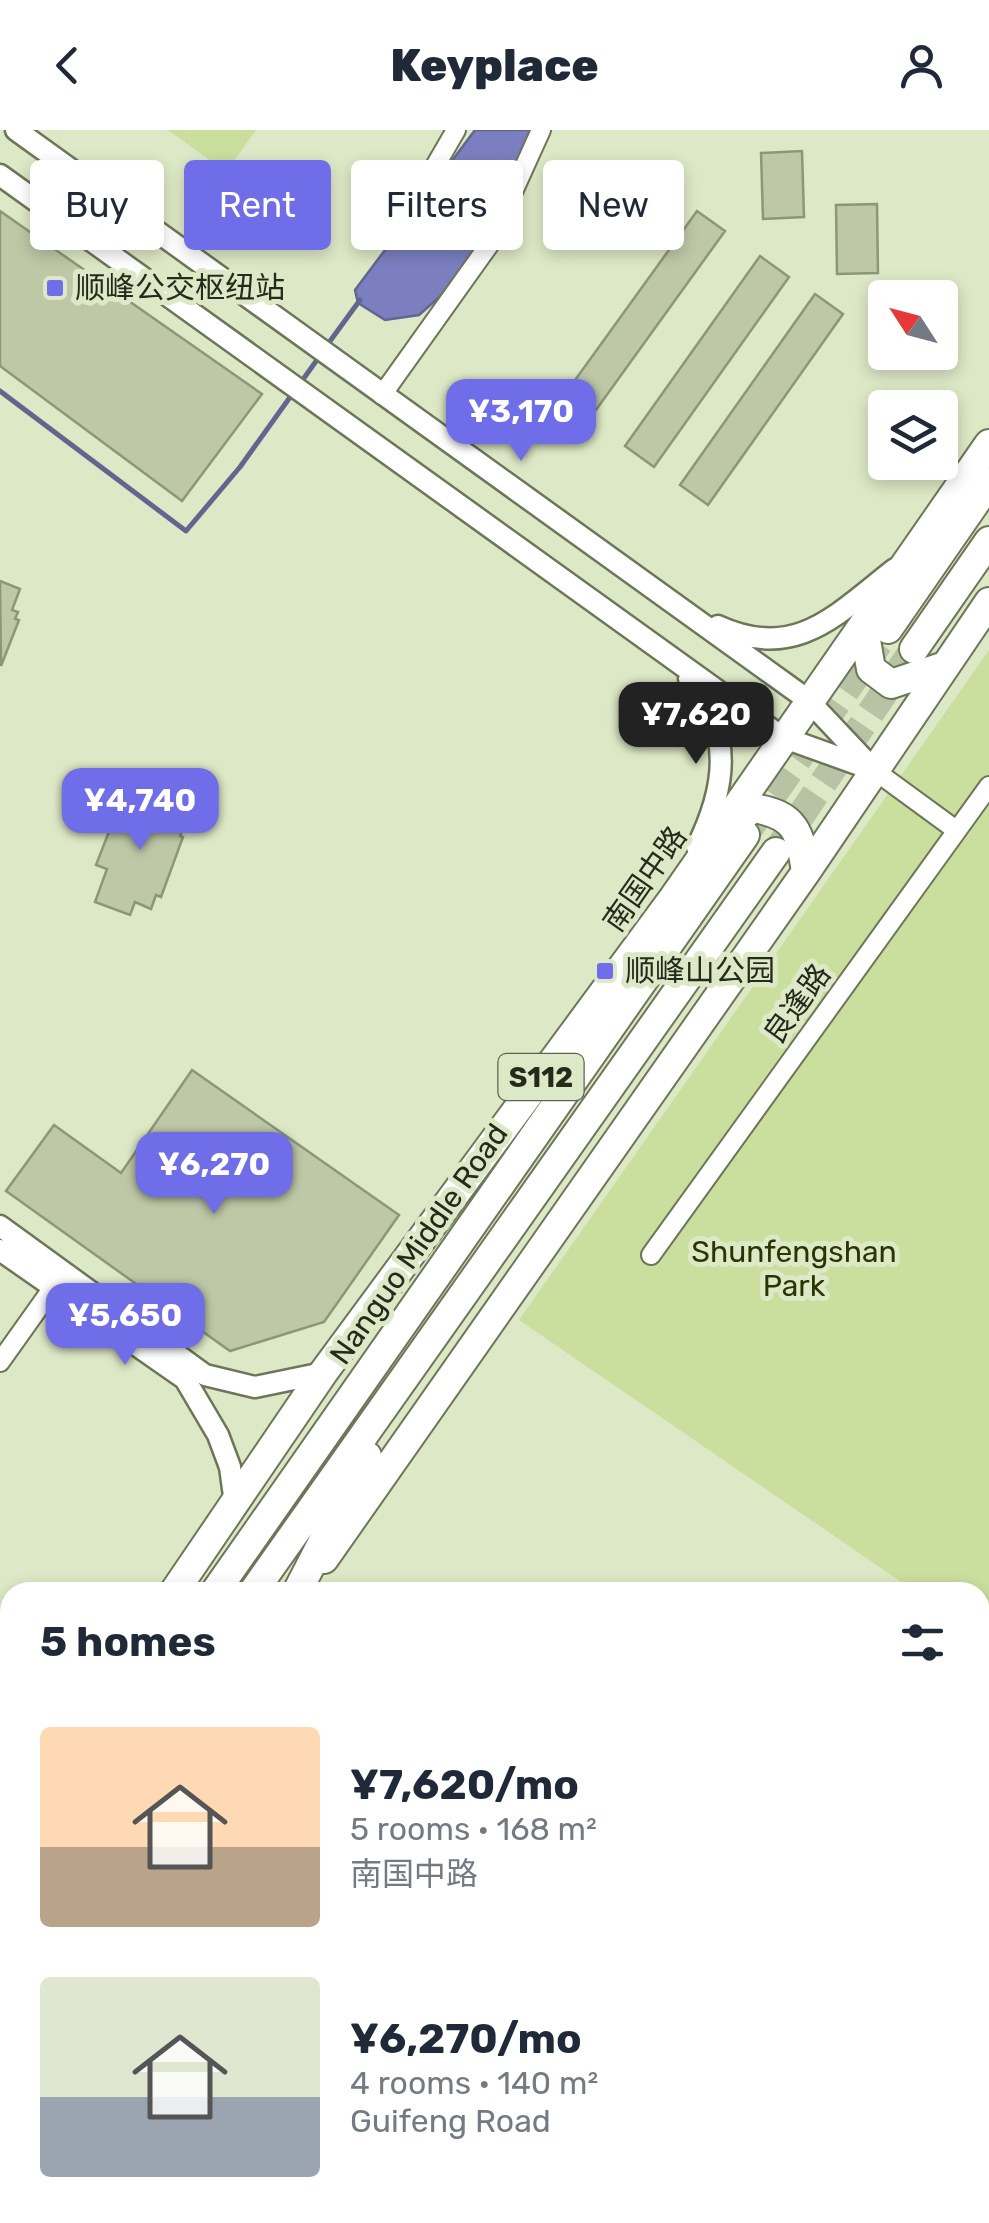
<!DOCTYPE html>
<meta charset="utf-8">
<style>
:root{--surface:#fff;--page:#f2f2f3;--text:#1f2937;--muted:#747a83;--accent:#6f6de7}
body{margin:0;font-family:Rubik,"Noto Sans SC",sans-serif;background:var(--page);color:var(--text);height:100vh;display:flex;flex-direction:column;font-size:38px;white-space:nowrap}
*{box-sizing:border-box;margin:0}
p{font-size:32px;color:var(--muted)}
.icon{flex:none;width:55px;height:55px;fill:none;stroke:currentColor;stroke-width:2;stroke-linecap:round;stroke-linejoin:round}
.map{position:relative;flex:1;overflow:hidden}
.drawer{position:absolute;left:0px;top:1452px;width:990px;height:642px;display:flex;flex-direction:column;background:var(--surface);border-radius:30px 30px 0 0;box-shadow:0 5px 15px #0003}
.drawer>*{flex:none}
.top-card{position:absolute;left:30px;top:30px;width:930px;height:90px;display:flex;gap:20px}
.needle{width:65px;rotate:306deg}
.tools{position:absolute;left:868px;top:150px;display:grid;gap:20px}
.tools a{display:grid;place-items:center;width:90px;height:90px;border-radius:10px;background:var(--surface);box-shadow:0 5px 15px #0003;font-size:50px}
.price{position:absolute;translate:-50% -85px;padding:0 22px;border-radius:20px;background:var(--accent);color:#fff;font-size:32px;line-height:65px;filter:drop-shadow(0 2px 5px #0008)}
.price::after{content:'';position:absolute;left:50%;top:60px;width:30px;height:22px;margin-left:-15px;background:inherit;clip-path:polygon(0 0,100% 0,50% 100%)}
.price.on{background:#222;color:#fff}
ul{padding:0;list-style:none}
li{display:flex;align-items:center;gap:30px;height:250px;padding:0 40px}
li span{display:grid;place-items:center;flex:none;width:280px;height:200px;border-radius:10px;color:#555}
li>.icon{margin-inline-start:auto}
span .icon{width:120px;height:120px;fill:#fffc;stroke-width:1}
li b{font-size:42px}
h2{display:flex;justify-content:space-between;align-items:center;height:120px;padding:0 40px;font-size:42px}
.pill{padding:0 35px;border-radius:10px;background:var(--surface);box-shadow:0 5px 15px #0003;font-size:35px;line-height:90px}
.pill.on{background:var(--accent);color:#fff}
header{display:flex;justify-content:space-between;align-items:center;height:130px;padding:0 40px;background:var(--surface);font-size:45px;font-weight:800}
.map>svg:first-child{display:block}
.green{fill:#cade9e}
.water{fill:#7b7fbf;stroke:#62668e;stroke-width:2.5}
.lines{fill:none;stroke-linecap:round;stroke-linejoin:round}
.stream{stroke:#62668e;stroke-width:5}
.building{fill:#bec8a7;stroke:#8d9778;stroke-width:2.5}
.trunk-tunnel{stroke:#b8c2a4;stroke-width:28;stroke-dasharray:28 14;stroke-linecap:butt}
.minor-casing{stroke:#6d7658;stroke-width:22}
.tertiary-casing{stroke:#6d7658;stroke-width:25}
.primary-casing{stroke:#6d7658;stroke-width:32}
.trunk-casing{stroke:#6d7658;stroke-width:32}
.minor{stroke:#fff;stroke-width:18}
.tertiary{stroke:#fff;stroke-width:20}
.primary{stroke:#fff;stroke-width:28}
.trunk{stroke:#fff;stroke-width:28}
.poi-dot{fill:#6f6de7;stroke:#dde8c6;stroke-width:4}
.labels{text-anchor:middle;stroke-width:10;stroke-linejoin:round;paint-order:stroke}
.shield{fill:#dde8c6;stroke:#5d6350;stroke-width:2.5}
.shield-label{font-size:28px;font-weight:bold;fill:#262a1d}
.poi-label{font-size:30px;fill:#262a1d;stroke:#dde8c6;text-anchor:start}
.street-label{font-size:30px;fill:#262a1d;stroke:#dde8c6}
.park-label{font-size:30px;fill:#2a3601;stroke:#dde8c6}
</style>
<header><svg class="icon" aria-label="back" viewBox="0 0 24 24"><path d="M15 5l-7 7 7 7"/></svg>Keyplace<svg class="icon" aria-label="person" viewBox="0 0 24 24"><circle cx="12" cy="8" r="4"/><path d="M4 21q1-7 8-7t8 7"/></svg></header>
<div class="map">
<svg width="989" height="2093" viewBox="0 0 989 2093">
<rect width="100%" height="100%" fill="#dde8c6"/>
<path class="green" d="M168 0H256L226 42Z
M989 520V1513L980 1506V1462H916L519 1190Z"/>
<path class="water" d="M475 0H533L493 99 444 163 419 185 385 190 358 173 355 160Z
M989 1922V2093H923L926 2085H980V1942Z"/>
<g class="lines">
<path class="stream" d="M325 218 360 170
M299 255 319 227
M0 261 186 401 240 337 293 263"/>
</g>
<path class="building" d="M802 21 804 87 763 89 761 23Z
M877 74 878 143 837 144 836 75Z
M0 81 262 264 182 371 0 236Z
M697 81 725 101 588 291 560 271Z
M760 126 789 147 654 337 625 316Z
M815 164 843 184 708 375 680 355Z
M0 451 20 459 12 480 18 482 15 489 19 490 1 536Z
M140 659 185 676 177 697 183 699 180 706 183 707 161 767 156 765 151 779 135 772 130 785 95 772 107 739 96 735 115 686 128 691Z
M192 940 399 1085 324 1192 230 1221 6 1061 54 995 121 1043Z"/>
<g class="lines">
<path class="trunk-tunnel" d="M749 699 879 513
M776 722 914 519"/>
<defs>
<path id="minor" d="M373 85 416 69 456 0
M382 265 489 115 541 0
M874 640 956 700
M651 1125 989 656
M0 1232 52 1159
M980 1702 989 1691
M807 2093 810 2085"/>
<path id="tertiary" d="M16 0 808 570 874 640
M0 45 782 607 871 639
M718 496C796 532 837 484 895 439
M689 549C734 603 726 658 697 717
M0 1096 205 1245 255 1257 323 1243
M0 1120 185 1249 218 1305 230 1337 235 1373"/>
<path id="primary" d="M874 483 865 504 871 539 891 554 945 536
M728 700 752 678C796 684 800 702 806 742
M324 1429 806 742 989 472
M174 1462 323 1243 674 767 989 314
M0 1718 10 1703
M0 1892 10 1877"/>
<path id="trunk" d="M888 499 989 353
M914 519 989 411
M215 1462 745 705
M253 1462 776 722
M297 1462 367 1326
M0 1769 10 1755
M0 1823 10 1808"/>
</defs>
<use href="#minor" class="minor-casing"/>
<use href="#tertiary" class="tertiary-casing"/>
<use href="#primary" class="primary-casing"/>
<use href="#trunk" class="trunk-casing"/>
<use href="#minor" class="minor"/>
<use href="#tertiary" class="tertiary"/>
<use href="#primary" class="primary"/>
<use href="#trunk" class="trunk"/>
</g>
<g class="poi-dot">
<rect x="45" y="148" width="20" height="20" rx="5"/>
<rect x="595" y="831" width="20" height="20" rx="5"/>
</g>
<g class="labels">
<rect class="shield" x="498.5" y="924" width="85" height="46" rx="8"/>
<g class="shield-label">
<text x="541" y="957">S112</text>
</g>
<g class="poi-label">
<text x="75" y="168">顺峰公交枢纽站</text>
<text x="625" y="851">顺峰山公园</text>
</g>
<g class="street-label">
<text transform="translate(645 749) rotate(-55)" y="10">南国中路</text>
<text transform="translate(797 874) rotate(-54)" y="10">良逢路</text>
<text transform="translate(419 1114) rotate(-55)" y="10">Nanguo Middle Road</text>
</g>
<g class="park-label">
<text x="794" y="1132">Shunfengshan<tspan x="794" dy="34">Park</tspan></text>
</g>
</g>
</svg>
<div class="tools">
<a><svg class="needle" viewBox="-14 -14 28 28"><path d="M0-13l5 13h-10z" fill="#e53935"/><path d="M0 13l5-13h-10z" fill="#747a83"/></svg></a>
<a><svg class="icon" aria-label="layers" viewBox="0 0 24 24"><path d="M12 4l9 5-9 5-9-5zM3 14l9 5 9-5"/></svg></a>
</div>
<b class="price" style="left:521px;top:334px">¥3,170</b>
<b class="price on" style="left:696px;top:637px">¥7,620</b>
<b class="price" style="left:140px;top:723px">¥4,740</b>
<b class="price" style="left:214px;top:1087px">¥6,270</b>
<b class="price" style="left:125px;top:1238px">¥5,650</b>
<div class="top-card">
<a class="pill">Buy</a>
<a class="pill on">Rent</a>
<a class="pill">Filters</a>
<a class="pill">New</a>
</div>
<section class="drawer">
<h2>5 homes<svg class="icon" aria-label="filters" viewBox="0 0 24 24"><path d="M4 7h16M4 17h16"/><circle cx="9" cy="7" r="2"/><circle cx="15" cy="17" r="2"/></svg></h2>
<ul>
<li><span style="background:linear-gradient(#ffd9b3 60%,#b9a48a 0)"><svg class="icon" aria-label="home" viewBox="0 0 24 24"><path d="M3 11l9-7 9 7M6 9v11h12V9"/></svg></span><div><b>¥7,620/mo</b><p>5 rooms · 168 m²</p><p>南国中路</p></div></li>
<li><span style="background:linear-gradient(#dfe7d0 60%,#9aa5b1 0)"><svg class="icon" aria-label="home" viewBox="0 0 24 24"><path d="M3 11l9-7 9 7M6 9v11h12V9"/></svg></span><div><b>¥6,270/mo</b><p>4 rooms · 140 m²</p><p>Guifeng Road</p></div></li>
</ul>
</section>
</div>
